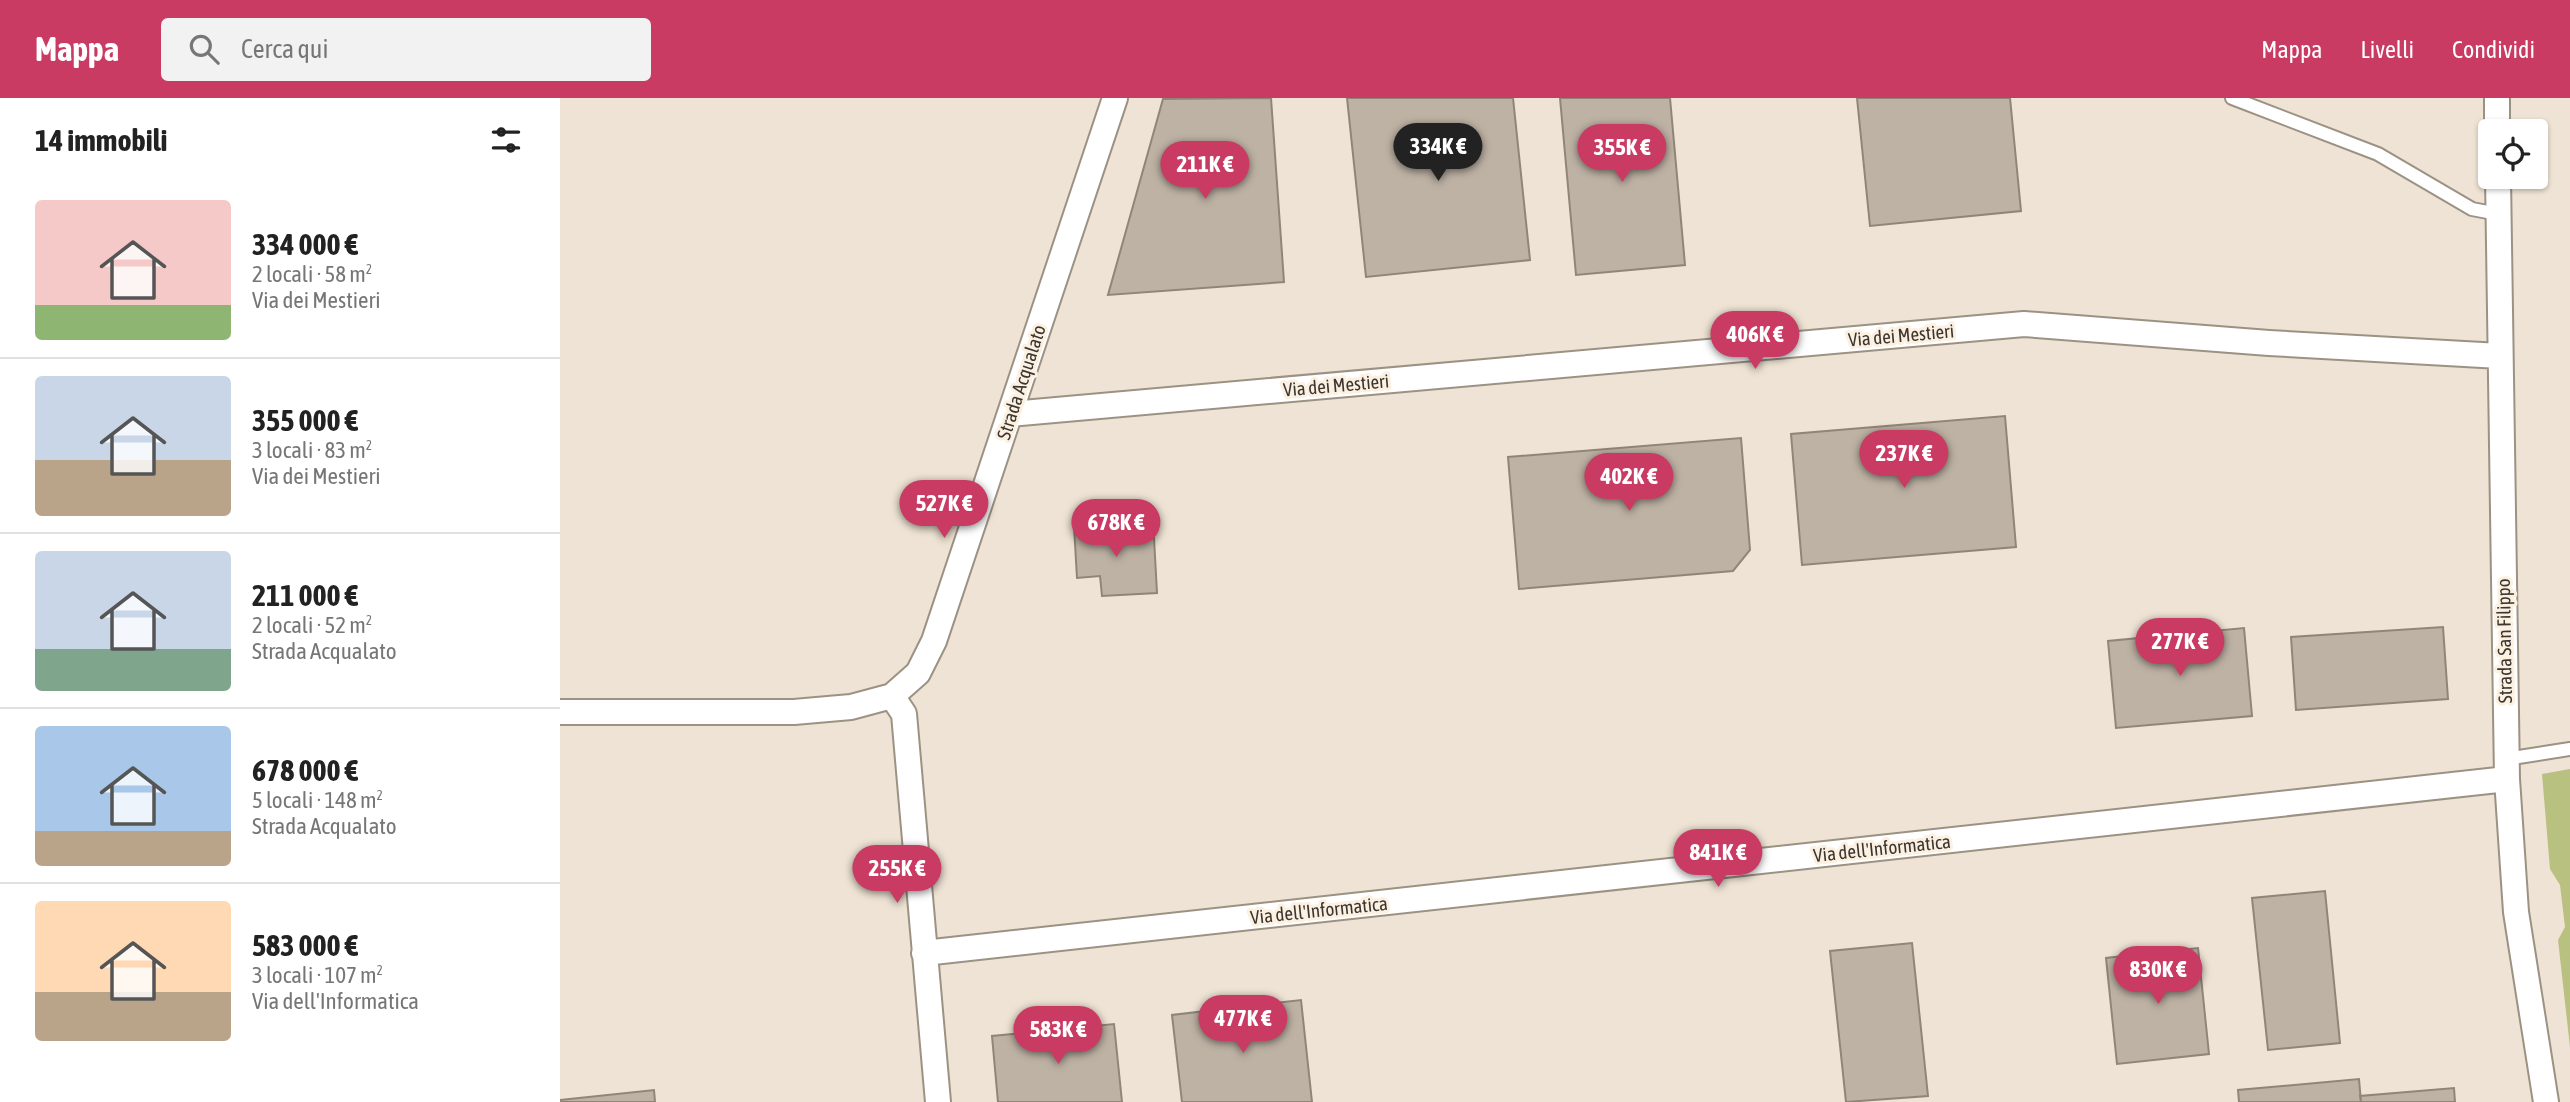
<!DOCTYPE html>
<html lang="it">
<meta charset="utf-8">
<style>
:root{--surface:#fff;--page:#f2f2f2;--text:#222;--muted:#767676;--line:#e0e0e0;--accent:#ca3b64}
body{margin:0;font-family:"Asap Condensed",sans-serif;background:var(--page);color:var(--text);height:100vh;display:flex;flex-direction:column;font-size:26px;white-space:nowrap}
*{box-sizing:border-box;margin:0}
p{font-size:23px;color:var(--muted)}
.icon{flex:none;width:38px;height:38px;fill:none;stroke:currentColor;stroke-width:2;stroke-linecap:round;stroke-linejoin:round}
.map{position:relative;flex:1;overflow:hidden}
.side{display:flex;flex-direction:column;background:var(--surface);width:560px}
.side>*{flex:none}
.fabs{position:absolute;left:1918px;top:21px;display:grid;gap:14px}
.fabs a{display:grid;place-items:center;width:70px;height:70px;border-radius:7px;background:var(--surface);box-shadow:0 2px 5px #0004;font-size:35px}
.price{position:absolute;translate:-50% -60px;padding:0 16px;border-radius:24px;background:var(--accent);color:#fff;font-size:23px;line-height:46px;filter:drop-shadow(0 2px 4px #0008)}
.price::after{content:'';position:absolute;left:50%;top:42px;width:21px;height:16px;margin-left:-10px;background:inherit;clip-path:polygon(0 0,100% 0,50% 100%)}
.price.on{background:#222;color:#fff}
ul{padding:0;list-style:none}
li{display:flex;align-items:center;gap:21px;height:175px;padding:0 35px}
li+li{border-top:2px solid var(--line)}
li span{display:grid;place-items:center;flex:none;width:196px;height:140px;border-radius:7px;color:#555}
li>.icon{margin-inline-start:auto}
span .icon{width:84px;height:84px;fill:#fffc;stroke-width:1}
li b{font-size:30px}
h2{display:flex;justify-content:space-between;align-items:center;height:84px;padding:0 35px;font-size:30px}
header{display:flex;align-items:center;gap:42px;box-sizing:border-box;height:98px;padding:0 35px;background:var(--accent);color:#fff}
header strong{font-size:33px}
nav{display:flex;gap:38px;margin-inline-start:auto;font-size:24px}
.search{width:490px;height:63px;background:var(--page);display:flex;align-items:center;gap:18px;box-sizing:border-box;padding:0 24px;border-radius:7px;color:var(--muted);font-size:26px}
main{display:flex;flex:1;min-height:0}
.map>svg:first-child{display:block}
.green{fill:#b9c181}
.building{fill:#beb2a4;stroke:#908678;stroke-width:2}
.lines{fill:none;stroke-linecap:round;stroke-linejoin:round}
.lane-casing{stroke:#9c9284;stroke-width:16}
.street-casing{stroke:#9c9284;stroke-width:28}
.lane{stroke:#fff;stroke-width:12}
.street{stroke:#fff;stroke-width:24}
.labels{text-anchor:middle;stroke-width:6;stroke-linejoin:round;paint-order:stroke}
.street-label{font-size:19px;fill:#3b3631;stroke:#fcf0e1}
</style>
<header>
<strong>Mappa</strong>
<div class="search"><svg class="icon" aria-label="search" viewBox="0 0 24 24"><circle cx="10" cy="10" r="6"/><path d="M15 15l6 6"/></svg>Cerca qui</div>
<nav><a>Mappa</a><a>Livelli</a><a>Condividi</a></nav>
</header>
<main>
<section class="side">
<h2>14 immobili<svg class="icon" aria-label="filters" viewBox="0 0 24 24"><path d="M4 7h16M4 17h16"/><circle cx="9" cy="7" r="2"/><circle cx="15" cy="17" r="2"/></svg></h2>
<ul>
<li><span style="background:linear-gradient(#f6c9c9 75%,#8fb573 0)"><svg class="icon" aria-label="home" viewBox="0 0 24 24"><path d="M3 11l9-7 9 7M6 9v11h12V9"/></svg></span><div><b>334 000 €</b><p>2 locali · 58 m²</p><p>Via dei Mestieri</p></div></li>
<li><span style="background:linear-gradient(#c9d6e8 60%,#b9a48a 0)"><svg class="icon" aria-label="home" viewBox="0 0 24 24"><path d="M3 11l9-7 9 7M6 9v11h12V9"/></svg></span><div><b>355 000 €</b><p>3 locali · 83 m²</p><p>Via dei Mestieri</p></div></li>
<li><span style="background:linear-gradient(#c9d6e8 70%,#7fa58c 0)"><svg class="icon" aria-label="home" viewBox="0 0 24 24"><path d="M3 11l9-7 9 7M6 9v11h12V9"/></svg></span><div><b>211 000 €</b><p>2 locali · 52 m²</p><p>Strada Acqualato</p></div></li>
<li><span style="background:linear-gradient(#a9c7e8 75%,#b9a48a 0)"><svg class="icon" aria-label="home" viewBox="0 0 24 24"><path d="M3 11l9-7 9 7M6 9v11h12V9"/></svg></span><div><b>678 000 €</b><p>5 locali · 148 m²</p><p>Strada Acqualato</p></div></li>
<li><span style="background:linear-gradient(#ffd9b3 65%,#b9a48a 0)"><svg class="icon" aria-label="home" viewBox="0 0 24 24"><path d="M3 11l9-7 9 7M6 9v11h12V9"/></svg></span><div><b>583 000 €</b><p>3 locali · 107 m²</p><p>Via dell'Informatica</p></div></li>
</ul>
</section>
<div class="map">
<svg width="2010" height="1004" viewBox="0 0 2010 1004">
<rect width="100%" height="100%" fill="#eee3d4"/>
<path class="green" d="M2010 671V949L1998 842 2005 829 2000 787 1990 771 1982 676Z"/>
<path class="building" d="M711 0 724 184 548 197 603 1Z
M787 0H953L970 162 806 179Z
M1000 0H1110L1125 167 1016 177Z
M1297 0H1450L1461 113 1310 128Z
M1445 318 1456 449 1242 467 1231 336Z
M1181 340 1190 452 1173 473 959 491 948 359Z
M569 425 570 441 594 440 597 495 542 498 540 478 517 480 514 428Z
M1883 529 1888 601 1736 612 1731 539Z
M1684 530 1692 618 1556 630 1548 543Z
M1765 793 1780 945 1708 952 1692 800Z
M1352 845 1368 998 1286 1004 1270 853Z
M1638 850 1649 956 1557 966 1546 860Z
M741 902 752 1004H622L612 917Z
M554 926 562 1004H438L432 938Z
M1799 981 1801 1004H1679L1678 992Z
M1894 990 1895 1004H1801L1800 998Z
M94 992 95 1004H0V1002Z"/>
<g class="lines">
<defs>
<path id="lane" d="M1672 0 1818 56 1912 111 1938 116
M1946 661 2010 651"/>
<path id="street" d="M1937 0V33
M1938 79 1947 681 1956 814 1986 1004
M450 316 1464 226 1709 245 1940 258
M332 598 344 616 378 1004
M0 614H234L291 609 332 598 358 575 374 543 555 0
M364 855 1947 681"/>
</defs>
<use href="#lane" class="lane-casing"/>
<use href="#street" class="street-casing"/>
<use href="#lane" class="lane"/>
<use href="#street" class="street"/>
</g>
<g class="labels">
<g class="street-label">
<text transform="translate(1341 237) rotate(-5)" y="7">Via dei Mestieri</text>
<text transform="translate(461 284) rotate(-72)" y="7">Strada Acqualato</text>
<text transform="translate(776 287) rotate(-5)" y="7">Via dei Mestieri</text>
<text transform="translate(1944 543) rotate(-91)" y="7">Strada San Filippo</text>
<text transform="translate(1322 750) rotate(-6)" y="7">Via dell'Informatica</text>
<text transform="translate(759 812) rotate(-6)" y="7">Via dell'Informatica</text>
</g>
</g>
</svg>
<div class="fabs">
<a><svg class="icon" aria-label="locate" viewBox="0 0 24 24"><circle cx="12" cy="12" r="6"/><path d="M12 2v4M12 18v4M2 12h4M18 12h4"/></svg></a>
</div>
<b class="price on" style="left:878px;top:85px">334K €</b>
<b class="price" style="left:1062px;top:86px">355K €</b>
<b class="price" style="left:645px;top:103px">211K €</b>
<b class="price" style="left:1195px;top:273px">406K €</b>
<b class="price" style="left:1344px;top:392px">237K €</b>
<b class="price" style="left:1069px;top:415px">402K €</b>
<b class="price" style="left:384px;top:442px">527K €</b>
<b class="price" style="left:556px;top:461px">678K €</b>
<b class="price" style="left:1620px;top:580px">277K €</b>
<b class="price" style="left:1158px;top:791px">841K €</b>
<b class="price" style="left:337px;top:807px">255K €</b>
<b class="price" style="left:1598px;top:908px">830K €</b>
<b class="price" style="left:683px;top:957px">477K €</b>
<b class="price" style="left:498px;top:968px">583K €</b>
</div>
</main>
